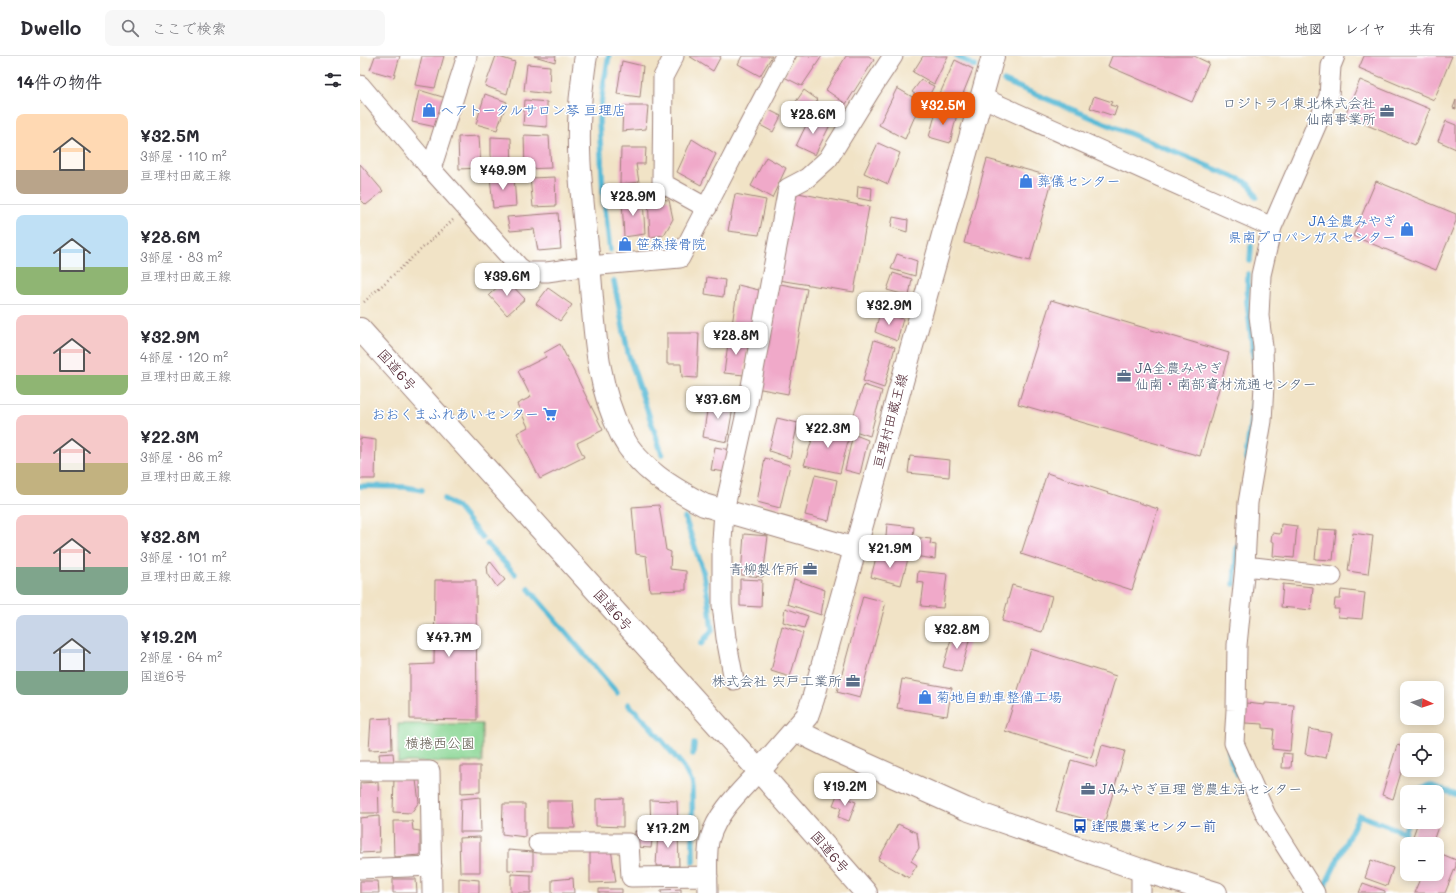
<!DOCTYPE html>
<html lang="ja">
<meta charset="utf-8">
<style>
:root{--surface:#fff;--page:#f7f7f7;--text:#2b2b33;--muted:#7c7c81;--line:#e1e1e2;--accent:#ea580c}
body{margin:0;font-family:Mali,"Klee One",sans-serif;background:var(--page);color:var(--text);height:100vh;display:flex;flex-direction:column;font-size:15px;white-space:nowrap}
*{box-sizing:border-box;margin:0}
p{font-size:13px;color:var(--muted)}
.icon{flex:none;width:22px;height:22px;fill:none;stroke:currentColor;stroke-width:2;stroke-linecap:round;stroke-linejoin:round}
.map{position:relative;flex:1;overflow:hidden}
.side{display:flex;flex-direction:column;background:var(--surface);width:360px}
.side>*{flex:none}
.needle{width:26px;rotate:94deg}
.fabs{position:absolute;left:1040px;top:625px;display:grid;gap:8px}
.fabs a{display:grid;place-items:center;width:44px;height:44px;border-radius:8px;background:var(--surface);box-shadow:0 2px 10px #0003;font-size:20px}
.price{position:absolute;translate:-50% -34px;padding:0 9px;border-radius:8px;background:#fff;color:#222;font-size:13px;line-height:26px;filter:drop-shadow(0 1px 2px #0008)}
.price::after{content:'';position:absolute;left:50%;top:24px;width:12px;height:9px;margin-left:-6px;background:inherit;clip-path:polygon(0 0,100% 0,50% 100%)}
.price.on{background:var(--accent);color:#fff}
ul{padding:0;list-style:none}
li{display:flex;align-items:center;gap:12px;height:100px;padding:0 16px}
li+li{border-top:1px solid var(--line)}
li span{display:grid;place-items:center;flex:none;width:112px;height:80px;border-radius:8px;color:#555}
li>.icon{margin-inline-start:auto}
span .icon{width:48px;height:48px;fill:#fffc;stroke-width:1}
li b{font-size:17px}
h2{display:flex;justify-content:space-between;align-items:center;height:48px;padding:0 16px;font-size:17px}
header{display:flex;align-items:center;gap:24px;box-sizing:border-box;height:56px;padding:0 20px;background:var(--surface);border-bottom:1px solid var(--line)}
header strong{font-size:19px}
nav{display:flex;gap:22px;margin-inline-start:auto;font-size:14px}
.search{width:280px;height:36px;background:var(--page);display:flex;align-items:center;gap:10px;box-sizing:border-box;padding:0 14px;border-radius:8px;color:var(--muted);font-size:15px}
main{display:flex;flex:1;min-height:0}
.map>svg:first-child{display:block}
.green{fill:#8ad694;stroke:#6a7a60}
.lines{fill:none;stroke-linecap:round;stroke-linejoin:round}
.stream{stroke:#57b9d5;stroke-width:5.5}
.building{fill:#f0a9c9}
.street-casing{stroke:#9e8178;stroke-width:21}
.secondary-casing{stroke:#9e8178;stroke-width:24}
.primary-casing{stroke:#9e8178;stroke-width:24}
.highway-casing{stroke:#9e8178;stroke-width:24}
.path{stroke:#9e8178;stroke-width:2.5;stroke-dasharray:1 3;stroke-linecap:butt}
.street{stroke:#fff;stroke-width:19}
.secondary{stroke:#fff;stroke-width:22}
.primary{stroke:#fff;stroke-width:22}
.highway{stroke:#fff;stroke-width:22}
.labels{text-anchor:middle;stroke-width:3;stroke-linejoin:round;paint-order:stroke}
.service-label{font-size:14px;fill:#4e5e75;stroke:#fff;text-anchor:end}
.shop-label{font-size:14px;fill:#366cbe;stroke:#fff;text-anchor:start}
.street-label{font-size:14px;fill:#4a1f2b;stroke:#fff}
.park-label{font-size:14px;fill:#5d564a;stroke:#fff}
.transit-label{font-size:14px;fill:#164399;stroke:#fff;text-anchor:start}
</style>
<header>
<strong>Dwello</strong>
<div class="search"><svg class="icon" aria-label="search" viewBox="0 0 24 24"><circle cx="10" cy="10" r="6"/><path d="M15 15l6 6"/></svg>ここで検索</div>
<nav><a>地図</a><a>レイヤ</a><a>共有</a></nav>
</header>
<main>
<section class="side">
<h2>14件の物件<svg class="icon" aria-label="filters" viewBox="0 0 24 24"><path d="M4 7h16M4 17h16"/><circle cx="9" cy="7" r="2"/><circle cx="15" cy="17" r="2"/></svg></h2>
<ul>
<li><span style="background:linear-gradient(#ffd9b3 70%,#b9a48a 0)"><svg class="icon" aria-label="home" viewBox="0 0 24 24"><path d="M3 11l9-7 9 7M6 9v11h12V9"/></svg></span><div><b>¥32.5M</b><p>3部屋 · 110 m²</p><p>亘理村田蔵王線</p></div></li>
<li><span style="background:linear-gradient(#bfe0f5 65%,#8fb573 0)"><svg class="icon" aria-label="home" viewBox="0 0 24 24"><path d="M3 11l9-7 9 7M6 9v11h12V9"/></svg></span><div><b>¥28.6M</b><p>3部屋 · 83 m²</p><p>亘理村田蔵王線</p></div></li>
<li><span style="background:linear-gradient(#f6c9c9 75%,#8fb573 0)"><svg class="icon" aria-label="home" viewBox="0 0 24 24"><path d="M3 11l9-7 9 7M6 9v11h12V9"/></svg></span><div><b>¥32.9M</b><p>4部屋 · 120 m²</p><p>亘理村田蔵王線</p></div></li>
<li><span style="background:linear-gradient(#f6c9c9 60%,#c2b280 0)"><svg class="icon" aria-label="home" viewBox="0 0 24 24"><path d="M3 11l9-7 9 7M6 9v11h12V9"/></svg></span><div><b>¥22.3M</b><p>3部屋 · 86 m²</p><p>亘理村田蔵王線</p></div></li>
<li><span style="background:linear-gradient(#f6c9c9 65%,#7fa58c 0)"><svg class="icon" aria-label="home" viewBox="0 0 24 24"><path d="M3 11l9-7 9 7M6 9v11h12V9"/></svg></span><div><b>¥32.8M</b><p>3部屋 · 101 m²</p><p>亘理村田蔵王線</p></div></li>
<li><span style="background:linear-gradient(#c9d6e8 70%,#7fa58c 0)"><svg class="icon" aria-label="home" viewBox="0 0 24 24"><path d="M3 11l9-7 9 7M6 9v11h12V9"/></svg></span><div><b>¥19.2M</b><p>2部屋 · 64 m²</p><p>国道6号</p></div></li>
</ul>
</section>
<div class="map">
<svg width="1096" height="837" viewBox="0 0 1096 837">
<rect width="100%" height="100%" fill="#fff"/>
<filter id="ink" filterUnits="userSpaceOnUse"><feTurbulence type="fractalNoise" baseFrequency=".025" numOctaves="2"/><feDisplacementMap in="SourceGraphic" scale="8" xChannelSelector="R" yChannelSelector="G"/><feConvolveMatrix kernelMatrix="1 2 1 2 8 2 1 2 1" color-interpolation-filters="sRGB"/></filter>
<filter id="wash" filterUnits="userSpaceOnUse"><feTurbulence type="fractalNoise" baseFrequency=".012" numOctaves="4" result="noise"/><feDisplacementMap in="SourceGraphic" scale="16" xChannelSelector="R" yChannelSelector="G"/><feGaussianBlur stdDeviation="0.9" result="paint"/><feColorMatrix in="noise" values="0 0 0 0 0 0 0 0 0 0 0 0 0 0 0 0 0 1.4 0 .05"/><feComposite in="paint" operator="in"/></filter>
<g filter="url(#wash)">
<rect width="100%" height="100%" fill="#f1e3c6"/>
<path class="green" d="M38 668H122V706H38Z"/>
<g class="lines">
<path class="stream" d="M249 0 244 26 239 64 243 136 250 194
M597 0 615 10
M644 25 886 126 893 133 896 141
M890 205 891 190
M888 218 887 245 894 305
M254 225 268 297 302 398
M886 403 895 330
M0 430 45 431 62 434
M84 443 98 452 122 482
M325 462 343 515 349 546 352 574 341 588
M127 488 155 518
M874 528 877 491
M169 533 257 637
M268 648 289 669 323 710 332 727 333 806
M869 695 871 704 878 719
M333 698 334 688
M1060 736 1061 732 1070 729 1096 739
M964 832 999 759 1044 776 1048 766"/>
</g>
<g id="blocks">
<path class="building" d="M15 0H40L34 21 10 14Z
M62 0H84L75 32 55 29Z
M136 0 155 6 147 38 125 30Z
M174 0H196L195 6Z
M329 0H361L353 15Z
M382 0H412L400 20 378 8Z
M437 0H462L442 30 424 21Z
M486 0H509L514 4 486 48 466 34Z
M563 0H588L574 28 553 16Z
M752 0H834L849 7 832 46 748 10Z
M1004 0H1092L1074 44 999 12Z
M595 4 613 13 598 50 578 42Z
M262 5 283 10 280 41 257 38Z
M167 8 190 10 189 38 164 35Z
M561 24 574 30 566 46 552 36Z
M1000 24 1070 53 1055 89 985 60Z
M537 32 561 46 545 83 519 69Z
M59 34 86 42 76 71 52 66Z
M444 34 458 44 447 58 433 50Z
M125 38 147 46 137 74 116 68Z
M734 40 752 46 750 49 757 51 754 60 730 52Z
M165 44 187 46V71L163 69Z
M1096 44V53L1093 52Z
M263 50H288L286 73 262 75Z
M577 52 597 58 590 87 569 81Z
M407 53 421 60 413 76 400 69Z
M451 59 470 69 455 99 436 90Z
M1086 65 1096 69V93L1078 85Z
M164 79 189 80 191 112 165 113Z
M119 80 121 112 99 113 98 81Z
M131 81 151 82 152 111H131Z
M332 83 356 98 341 129 317 116Z
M518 87 540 97 528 128 504 117Z
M261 92H286L285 108H276L279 126 260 128Z
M406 101 426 112 412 142 391 130Z
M627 103 693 121 670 205 604 187Z
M0 108 23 135 6 149 0 143Z
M130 120H154L156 150 133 152Z
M195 121 196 150 173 151 170 122Z
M1016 125 1096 158V165L1076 214 993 180Z
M498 130 512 132 511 145 497 142Z
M433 136 509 151 494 236 418 224Z
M375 138 406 144 399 179 368 175Z
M283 142 285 178 264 181 262 144Z
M288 142 309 144 313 163 304 179 290 181Z
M198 157 201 193 178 195 174 173 150 175 147 161Z
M533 161 548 164 547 176 531 171Z
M537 198 557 205 555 220 531 213Z
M533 217 552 223 549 240 527 234Z
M347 221 365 224 363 241 345 238Z
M146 223 165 243 147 259 129 239Z
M415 227 447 233 428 338 396 332Z
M378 229 403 235 395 274 372 269Z
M188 232 212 249 200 265 176 248Z
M527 238 547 244 544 259 523 253Z
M691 244 869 297 840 400 658 348Z
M520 256 543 263 537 285 515 276Z
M307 277H339L337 322 322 321 321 308H307Z
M369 280 389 285 384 319 364 317Z
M514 284 535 291 524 332 503 325Z
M200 288 243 374 217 387 224 401 180 423 157 377 168 371 157 348 171 341 158 315 186 301 184 297Z
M504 329 522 335 510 380 489 373Z
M349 342 374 346 367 386 343 381Z
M417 362 438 367 430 402 409 395Z
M457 368 490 377 480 417 444 409Z
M493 378 508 384 500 418 485 414Z
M0 382 16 384 15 423H0Z
M355 391 371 394 366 416 351 414Z
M550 400 590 404 589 421 548 417Z
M405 402 430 409 420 452 397 446Z
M687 417 798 453 772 534 661 498Z
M455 419 477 424 469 465 445 459Z
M299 449 306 494 311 496 310 513 326 515V534L290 535 286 500 276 498 272 451Z
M527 468 554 471 553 481 571 483 570 488 576 489 575 503 546 499 547 494 525 492Z
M921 468 937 470 934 502 913 500 914 486 911 485 912 477 920 478Z
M958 473 976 474 973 504 955 503Z
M993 477 1013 480 1008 518 988 515Z
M384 478 408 480 403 521 381 519Z
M517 498 538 503 539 501 548 503 541 529 511 521Z
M130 505 145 524 137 531 128 518 127 510Z
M558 515 587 518 583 552 561 550 564 527 557 526Z
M380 523 402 524 401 551 380 550Z
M434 523 465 534 461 559 427 548Z
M75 524H116L117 664 50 663V609L74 608Z
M923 528 953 531 951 554 921 551Z
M652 529 692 540 682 576 642 565Z
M981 534 1005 537 1002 563 978 561 979 553H974L975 543H980Z
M503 540 526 546 500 642 477 636Z
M425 552 448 560 444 572 423 566Z
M422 570 443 577 430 621 411 615Z
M594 573 611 577 601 616 583 611Z
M671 593 756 620 731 702 645 675Z
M542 623 592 632 587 660 537 652Z
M886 647 905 649V647L934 649 930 695 912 693 914 673 903 672V668L885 667Z
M31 662 32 693 9 694 11 663Z
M949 673 971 677 966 702 945 698Z
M742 689 765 695 744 768 696 755 711 704 736 711Z
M1037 689 1047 692V697L1033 743 1022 739Z
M33 697 34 706H20L19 698Z
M923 697 932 698 931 712H922Z
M101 710H120V736L101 737Z
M34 722 56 724 59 746 51 757 33 756Z
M18 726 19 757H0V727Z
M477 739 496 746 489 765 478 761 481 752 473 749Z
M120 741 121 776H100L101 743Z
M263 742V771L236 770V743Z
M290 744 317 745 318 770 291 772Z
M187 745H213L215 772H187Z
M143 748H165V781L142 778Z
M19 760 20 796 0 797V762Z
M33 765H52L53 774 60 775V799L34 801Z
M1058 766H1073L1079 768 1072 788H1065L1052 783Z
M538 768 557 777 559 792 551 805 557 809 549 822 518 804Z
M318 774 319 810H296L298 776Z
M275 775 293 777 291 792 275 791Z
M120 781V816H100L99 782Z
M230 792 251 793 256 826 230 827Z
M148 794 173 796V815L148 814Z
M1077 796 1096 804V810L1085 837H1054L1062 818H1077Z
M1011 804 1033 812 1027 830 1005 822Z
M151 818 171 819V837H151Z
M99 822 119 824V837H99Z
M213 822 214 837H192V824Z
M33 823H56L57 837H33Z
M0 825H18L19 837H0Z
M1003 827 1025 835V837H999Z
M239 833H262V837H239Z
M321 833V837H301V834Z"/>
</g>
</g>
<g filter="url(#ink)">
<use href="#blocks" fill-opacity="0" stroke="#9e8178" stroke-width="1"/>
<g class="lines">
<defs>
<path id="street" d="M314 0 303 21 302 127 347 152
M0 29 71 113 159 211 166 216H187L229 210 320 202 425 0
M621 41 912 171 969 40 971 10 975 0
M71 113 107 0
M912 171 901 219 899 260 903 291 904 329 902 365 888 447 885 510 877 589 876 654 874 687 906 759 955 837
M885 510 972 520
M374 624 366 582 362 549V485L364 455 386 357 428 132 447 122 468 103 510 35 533 0
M0 715H70L72 837
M178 787H269L271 821 348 820
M0 813 72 810
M348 837C348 824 346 793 350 782 358 755 381 735 399 715
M781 837V814"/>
<path id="secondary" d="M226 0C224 10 223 20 222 30 214 91 223 148 229 208 235 268 234 324 262 380 279 413 312 432 344 449L496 493
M435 674 477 695 606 753 781 814 856 837"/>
<path id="primary" d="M399 715 447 660 453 643C514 429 571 214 633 0"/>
<path id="highway" d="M0 273 399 715 506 837"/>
</defs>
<use href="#street" class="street-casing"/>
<use href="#secondary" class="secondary-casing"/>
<use href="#primary" class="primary-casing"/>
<use href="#highway" class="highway-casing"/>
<path class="path" d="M4 246 93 164"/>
<use href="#street" class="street"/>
<use href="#secondary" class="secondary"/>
<use href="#primary" class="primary"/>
<use href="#highway" class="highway"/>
</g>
</g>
<defs>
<symbol id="shop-bare" viewBox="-9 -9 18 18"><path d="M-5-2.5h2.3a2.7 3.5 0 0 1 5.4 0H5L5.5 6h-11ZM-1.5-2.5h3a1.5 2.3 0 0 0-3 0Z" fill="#3f7fe0" stroke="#fff" stroke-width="2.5" paint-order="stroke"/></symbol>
<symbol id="office-bare" viewBox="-9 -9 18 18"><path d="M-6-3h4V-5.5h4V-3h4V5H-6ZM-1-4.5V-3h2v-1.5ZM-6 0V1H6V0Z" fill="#5c6f8a" stroke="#fff" stroke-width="2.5" paint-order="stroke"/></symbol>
<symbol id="supermarket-bare" viewBox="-9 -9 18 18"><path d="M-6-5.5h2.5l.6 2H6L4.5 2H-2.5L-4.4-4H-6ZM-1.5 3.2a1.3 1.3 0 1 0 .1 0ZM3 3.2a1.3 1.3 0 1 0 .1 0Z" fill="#3f7fe0" stroke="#fff" stroke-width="2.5" paint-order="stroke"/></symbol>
<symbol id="bus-bare" viewBox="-9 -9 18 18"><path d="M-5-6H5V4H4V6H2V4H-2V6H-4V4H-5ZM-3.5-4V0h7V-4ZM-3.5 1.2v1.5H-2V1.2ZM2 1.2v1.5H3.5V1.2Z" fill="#1a4fb4" stroke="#fff" stroke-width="2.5" paint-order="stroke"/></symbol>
</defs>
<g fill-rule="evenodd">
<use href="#shop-bare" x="59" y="44" width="20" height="20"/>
<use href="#office-bare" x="1017" y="45" width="20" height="20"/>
<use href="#shop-bare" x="656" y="115" width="20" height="20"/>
<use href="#shop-bare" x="1037" y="163" width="20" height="20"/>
<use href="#shop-bare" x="255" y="178" width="20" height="20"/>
<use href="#office-bare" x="754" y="310" width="20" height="20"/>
<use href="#supermarket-bare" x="180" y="348" width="20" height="20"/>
<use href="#office-bare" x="440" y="503" width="20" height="20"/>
<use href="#office-bare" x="483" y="615" width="20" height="20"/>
<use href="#shop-bare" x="555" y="631" width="20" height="20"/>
<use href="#office-bare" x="718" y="723" width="20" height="20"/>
<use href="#bus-bare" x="710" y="760" width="20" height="20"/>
</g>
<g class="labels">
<g class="service-label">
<text x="1016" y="52">ロジトライ東北株式会社<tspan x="1016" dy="16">仙南事業所</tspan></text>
<text x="775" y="317" text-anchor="start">JA全農みやぎ<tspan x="775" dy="16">仙南・南部資材流通センター</tspan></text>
<text x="439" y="518">青柳製作所</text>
<text x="482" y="630">株式会社 宍戸工業所</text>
<text x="739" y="738" text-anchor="start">JAみやぎ亘理 営農生活センター</text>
</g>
<g class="shop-label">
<text x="80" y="59">ヘアトータルサロン琴 亘理店</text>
<text x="677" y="130">葬儀センター</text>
<text x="1036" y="170" text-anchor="end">JA全農みやぎ<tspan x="1036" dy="16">県南プロパンガスセンター</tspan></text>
<text x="276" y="193">笹森接骨院</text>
<text x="179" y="363" text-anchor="end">おおくまふれあいセンター</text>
<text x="576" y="646">菊地自動車整備工場</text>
</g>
<g class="street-label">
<text transform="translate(37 314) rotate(48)" y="5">国道6号</text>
<text transform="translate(530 365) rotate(-75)" y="5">亘理村田蔵王線</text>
<text transform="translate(253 554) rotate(48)" y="5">国道6号</text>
<text transform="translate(470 796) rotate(49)" y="5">国道6号</text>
</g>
<g class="park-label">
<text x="80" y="692">横捲西公園</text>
</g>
<g class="transit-label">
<text x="731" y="775">逢隈農業センター前</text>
</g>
</g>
</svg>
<div class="fabs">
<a><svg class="needle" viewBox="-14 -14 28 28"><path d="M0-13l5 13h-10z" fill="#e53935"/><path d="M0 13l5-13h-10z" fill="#7c7c81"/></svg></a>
<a><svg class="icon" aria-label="locate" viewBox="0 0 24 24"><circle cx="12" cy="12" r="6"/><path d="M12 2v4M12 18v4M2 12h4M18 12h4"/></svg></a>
<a>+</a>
<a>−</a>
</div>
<b class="price on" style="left:583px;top:70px">¥32.5M</b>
<b class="price" style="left:453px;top:79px">¥28.6M</b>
<b class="price" style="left:143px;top:135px">¥49.9M</b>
<b class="price" style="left:273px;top:161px">¥28.9M</b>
<b class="price" style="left:147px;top:241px">¥39.6M</b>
<b class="price" style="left:529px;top:270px">¥32.9M</b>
<b class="price" style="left:376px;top:300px">¥28.8M</b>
<b class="price" style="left:358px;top:364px">¥37.6M</b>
<b class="price" style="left:468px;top:393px">¥22.3M</b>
<b class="price" style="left:530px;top:513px">¥21.9M</b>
<b class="price" style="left:597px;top:594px">¥32.8M</b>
<b class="price" style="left:89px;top:602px">¥47.7M</b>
<b class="price" style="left:485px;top:751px">¥19.2M</b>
<b class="price" style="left:308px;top:793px">¥17.2M</b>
</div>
</main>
